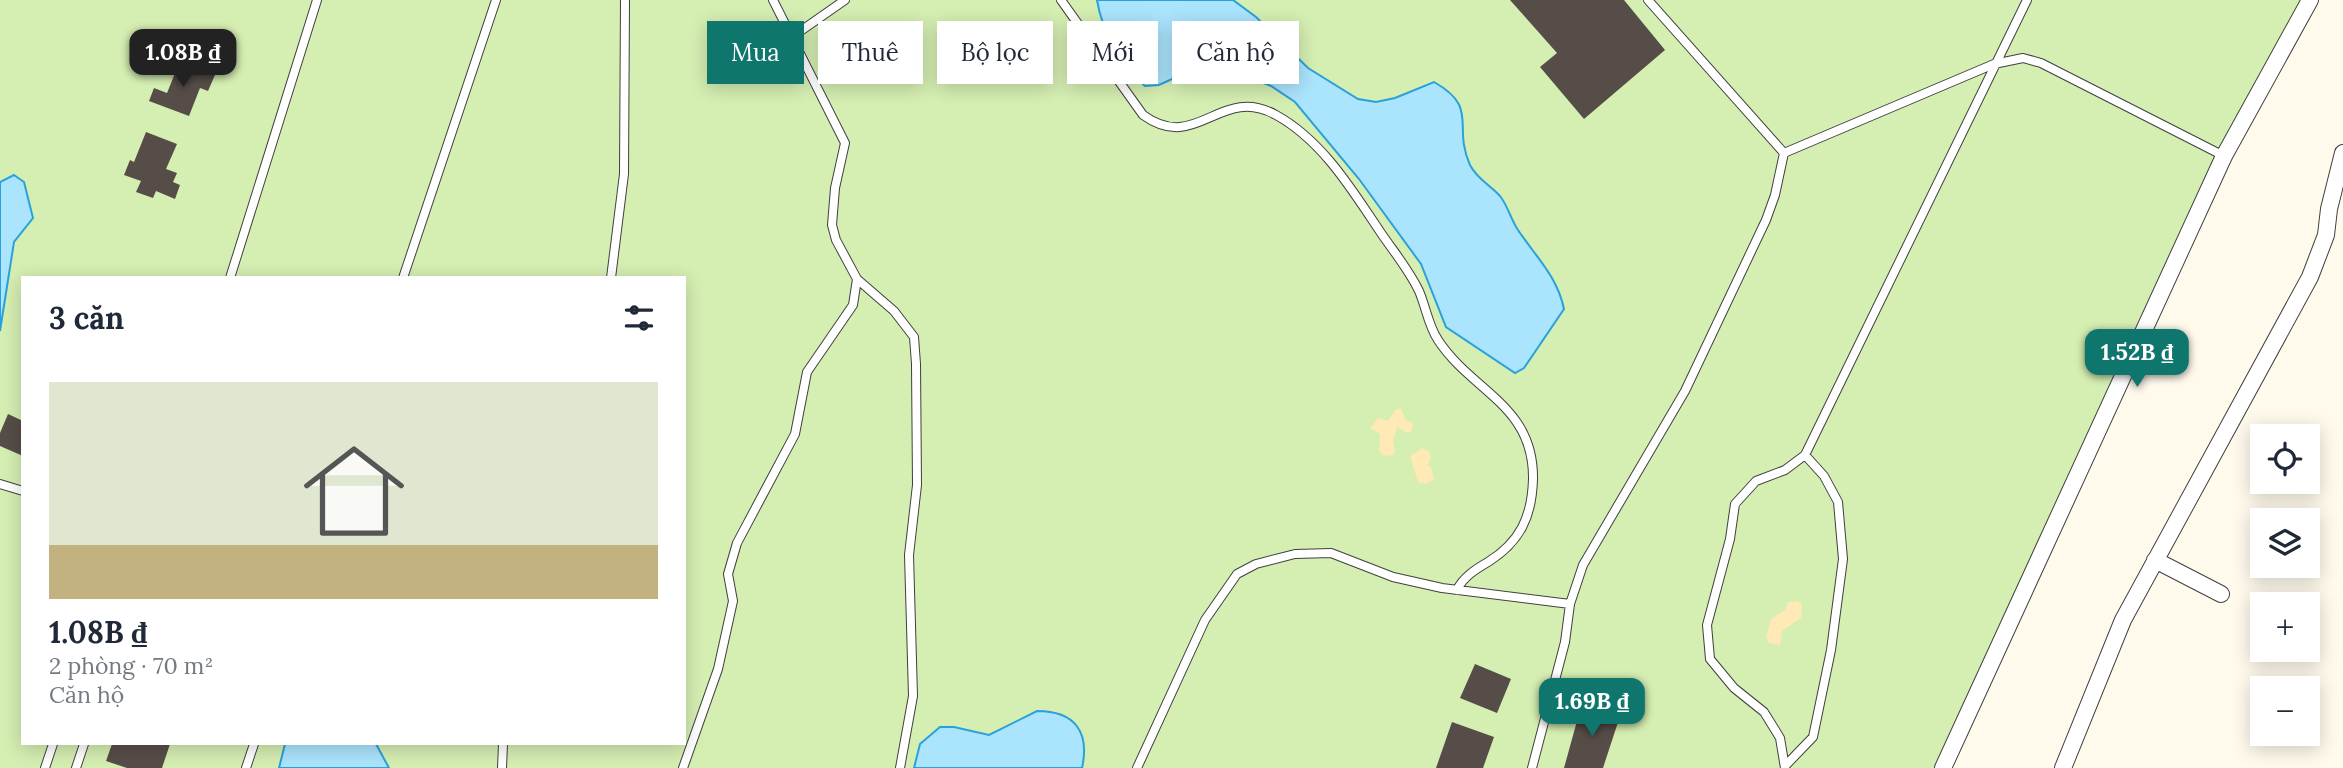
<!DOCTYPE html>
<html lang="vi">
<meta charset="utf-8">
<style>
:root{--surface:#fff;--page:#f6f6f7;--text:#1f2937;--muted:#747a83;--line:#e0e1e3;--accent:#0f766e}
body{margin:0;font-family:Lora,serif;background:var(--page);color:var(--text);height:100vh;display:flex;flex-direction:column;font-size:26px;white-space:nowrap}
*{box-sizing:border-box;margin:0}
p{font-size:23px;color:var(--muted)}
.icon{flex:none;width:38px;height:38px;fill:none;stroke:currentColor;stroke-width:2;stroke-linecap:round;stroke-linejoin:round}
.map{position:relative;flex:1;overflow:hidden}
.details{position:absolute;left:21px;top:276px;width:665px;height:469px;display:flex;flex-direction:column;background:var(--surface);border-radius:0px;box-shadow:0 4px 18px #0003}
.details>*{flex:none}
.banner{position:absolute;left:707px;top:21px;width:665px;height:63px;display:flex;gap:14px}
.buttons{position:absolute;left:2250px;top:424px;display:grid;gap:14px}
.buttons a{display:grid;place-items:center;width:70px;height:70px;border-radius:0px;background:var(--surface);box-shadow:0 4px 18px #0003;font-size:35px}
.price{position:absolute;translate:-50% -60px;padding:0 16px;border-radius:14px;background:var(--accent);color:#fff;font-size:23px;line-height:46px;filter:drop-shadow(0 2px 4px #0008)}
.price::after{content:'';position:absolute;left:50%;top:42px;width:21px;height:16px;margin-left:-10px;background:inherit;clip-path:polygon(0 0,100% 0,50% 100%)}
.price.active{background:#222;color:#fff}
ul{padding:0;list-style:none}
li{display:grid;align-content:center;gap:14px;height:371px;padding:0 28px}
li+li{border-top:2px solid var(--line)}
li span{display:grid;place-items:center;height:217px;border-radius:0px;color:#555}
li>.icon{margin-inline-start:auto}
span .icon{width:126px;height:126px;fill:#fffc;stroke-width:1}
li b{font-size:30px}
h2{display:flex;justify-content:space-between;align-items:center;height:84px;padding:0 28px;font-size:30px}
.tag{padding:0 24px;border-radius:0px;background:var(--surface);box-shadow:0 4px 18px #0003;font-size:24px;line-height:63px}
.tag.active{background:var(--accent);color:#fff}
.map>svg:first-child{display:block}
.green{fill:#d5eeb2;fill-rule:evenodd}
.sand{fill:#ffe9b4}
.water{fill:#abe4fd;stroke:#2aa1db;stroke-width:2}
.building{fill:#574d48}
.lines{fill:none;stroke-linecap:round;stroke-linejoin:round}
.lane-casing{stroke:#404040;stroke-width:10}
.street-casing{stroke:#404040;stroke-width:18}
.lane{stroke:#fff;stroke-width:8}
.street{stroke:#fff;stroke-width:16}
</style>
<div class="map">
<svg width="2343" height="768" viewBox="0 0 2343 768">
<rect width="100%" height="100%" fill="#fffaec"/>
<path class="green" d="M0 0H2303L1936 768H0ZM23 278H684V744H23Z"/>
<path class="sand" d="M1396 409H1401L1406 420 1413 424 1412 430 1408 433 1397 427 1393 442 1395 451 1392 456 1382 455 1379 450 1380 434 1370 428 1378 418 1388 421Z
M1422 448 1429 452 1431 459 1427 465 1431 467 1434 479 1426 484 1418 482 1410 456Z
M1797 601 1802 604 1801 618 1782 631 1780 645 1769 643 1766 636 1771 619 1785 610 1788 602Z"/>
<path class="water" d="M1097 0H1233L1256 17 1308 68 1358 99 1376 102 1395 98 1434 82C1480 108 1452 125 1470 165 1477 179 1490 185 1500 196 1508 206 1511 220 1518 230 1536 257 1557 276 1564 309L1524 368 1515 373 1446 327 1421 264 1359 179 1295 102 1271 86 1242 74 1214 69H1194L1159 85 1145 86C1121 66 1102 31 1097 0Z
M14 175 24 182 33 218 14 242 0 331V182Z
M1037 711C1075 711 1090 732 1082 768H914L920 744 940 727H954L989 735Z
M285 744H376L389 768H279Z"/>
<path class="building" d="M1510 0H1624L1665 50 1584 119 1540 67 1557 53Z
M180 61 215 75 208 91 200 88 189 116 149 101 154 88 167 93Z
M146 132 177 144 166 169 177 173 173 182 180 185 175 199 156 191 153 198 136 192 141 181 124 175 130 160 134 162Z
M8 414 23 421V456L0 446V433Z
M1475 664 1511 679 1497 713 1460 698Z
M1582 703 1621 713 1603 768H1564Z
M1452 722 1494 737 1483 768H1436Z
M112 744H170L162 768H127L106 761Z"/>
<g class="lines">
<defs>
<path id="lane" d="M1061 0 1143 115C1197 154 1220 84 1276 115 1323 141 1352 190 1381 233 1394 252 1409 270 1419 291 1426 307 1428 325 1438 340 1472 392 1534 405 1533 479 1532 517 1520 542 1488 562 1476 569 1463 577 1457 590
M1648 0 1784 153
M792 37 845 0
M230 278 317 0
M403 278 496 0
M611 278 624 174 625 0
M857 279 894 311 914 337 916 364 917 485 909 555 913 696 900 768
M0 484 23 491
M1786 765 1813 737 1831 650 1843 559 1838 502 1824 476 1805 455
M45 768 53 744
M76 768 84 744
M246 768 254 744
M502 768 503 744
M683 768 718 669 733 601 728 574 737 543 795 434 807 372 853 305 857 279 836 240 832 225 835 188 845 143 773 0
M1137 768 1205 620 1237 574 1256 564 1295 554 1331 553 1393 577 1442 588 1570 604
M1532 768 1565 642 1570 604 1583 565 1685 391 1766 220 1775 195 1784 153 1994 64 2023 58 2041 63 2224 156
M1785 768 1780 738 1764 712 1734 688 1710 659 1707 625 1730 539 1735 504 1756 481 1785 470 1805 455 2027 0"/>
<path id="street" d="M2155 560 2221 594
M1943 768 2224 156 2310 0
M2063 768 2123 620 2310 277 2326 235 2329 209 2343 153"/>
</defs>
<use href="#lane" class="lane-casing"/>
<use href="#street" class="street-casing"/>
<use href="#lane" class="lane"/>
<use href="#street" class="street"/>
</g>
</svg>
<div class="buttons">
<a><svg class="icon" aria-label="locate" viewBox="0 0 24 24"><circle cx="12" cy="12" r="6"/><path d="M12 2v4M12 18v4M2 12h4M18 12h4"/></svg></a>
<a><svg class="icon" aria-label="layers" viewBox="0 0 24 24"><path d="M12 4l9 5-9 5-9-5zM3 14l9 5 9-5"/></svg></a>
<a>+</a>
<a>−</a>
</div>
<b class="price active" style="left:183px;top:89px">1.08B ₫</b>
<b class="price" style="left:2137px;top:389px">1.52B ₫</b>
<b class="price" style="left:1592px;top:738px">1.69B ₫</b>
<div class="banner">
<a class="tag active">Mua</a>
<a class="tag">Thuê</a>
<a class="tag">Bộ lọc</a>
<a class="tag">Mới</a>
<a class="tag">Căn hộ</a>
</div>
<section class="details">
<h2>3 căn<svg class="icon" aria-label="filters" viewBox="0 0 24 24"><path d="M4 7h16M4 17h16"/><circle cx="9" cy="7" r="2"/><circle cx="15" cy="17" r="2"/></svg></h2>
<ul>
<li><span style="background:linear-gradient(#dfe7d0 75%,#c2b280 0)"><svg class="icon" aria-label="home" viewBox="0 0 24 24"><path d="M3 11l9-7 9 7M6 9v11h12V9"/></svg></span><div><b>1.08B ₫</b><p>2 phòng · 70 m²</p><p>Căn hộ</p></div></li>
</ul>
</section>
</div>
